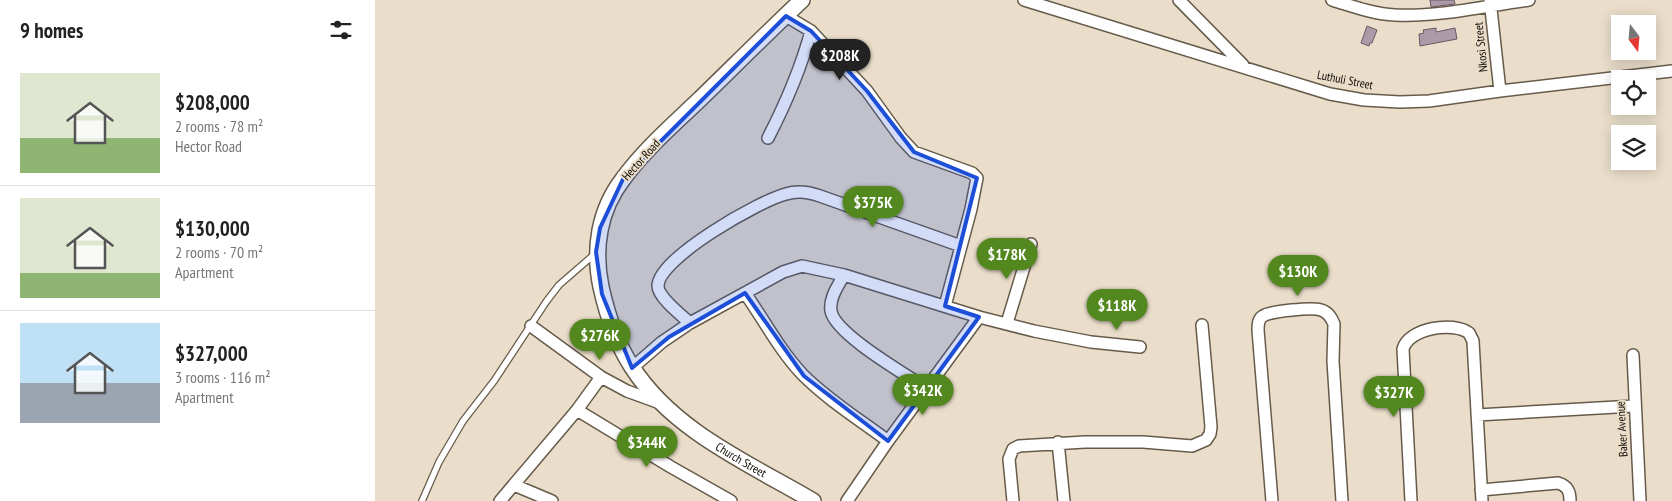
<!DOCTYPE html>
<meta charset="utf-8">
<style>
:root{--surface:#fff;--page:#f2f2f2;--text:#222;--muted:#767676;--line:#e0e0e0;--accent:#53881f}
body{margin:0;font-family:"PT Sans Narrow",sans-serif;background:var(--page);color:var(--text);height:100vh;display:flex;flex-direction:column;font-size:19px;white-space:nowrap}
*{box-sizing:border-box;margin:0}
p{font-size:16px;color:var(--muted)}
.icon{flex:none;width:28px;height:28px;fill:none;stroke:currentColor;stroke-width:2;stroke-linecap:round;stroke-linejoin:round}
.map{position:relative;flex:1;overflow:hidden}
.panel{display:flex;flex-direction:column;background:var(--surface);width:375px}
.panel>*{flex:none}
.needle{width:32px;rotate:164deg}
.tools{position:absolute;left:1236px;top:15px;display:grid;gap:10px}
.tools a{display:grid;place-items:center;width:45px;height:45px;border-radius:0px;background:var(--surface);box-shadow:0 2px 12px #0003;font-size:25px}
.price{position:absolute;translate:-50% -42px;padding:0 11px;border-radius:18px;background:var(--accent);color:#fff;font-size:16px;line-height:32px;filter:drop-shadow(0 1px 2px #0008)}
.price::after{content:'';position:absolute;left:50%;top:30px;width:15px;height:11px;margin-left:-8px;background:inherit;clip-path:polygon(0 0,100% 0,50% 100%)}
.price.active{background:#222;color:#fff}
ul{padding:0;list-style:none}
li{display:flex;align-items:center;gap:15px;height:125px;padding:0 20px}
li+li{border-top:1px solid var(--line)}
li span{display:grid;place-items:center;flex:none;width:140px;height:100px;border-radius:0px;color:#555}
li>.icon{margin-inline-start:auto}
span .icon{width:60px;height:60px;fill:#fffc;stroke-width:1}
li b{font-size:21px}
h2{display:flex;justify-content:space-between;align-items:center;height:60px;padding:0 20px;font-size:21px}
main{display:flex;flex:1;min-height:0}
.map>svg:first-child{display:block}
.building{fill:#ac9aa8;stroke:#695966}
.lines{fill:none;stroke-linecap:round;stroke-linejoin:round}
.service-casing{stroke:#665b4a;stroke-width:8}
.minor-casing{stroke:#665b4a;stroke-width:14}
.tertiary-casing{stroke:#665b4a;stroke-width:18}
.service{stroke:#fff;stroke-width:5.5}
.minor{stroke:#fff;stroke-width:11}
.tertiary{stroke:#fff;stroke-width:15}
.marked{fill:#1d4ed8;fill-opacity:0.2;stroke:#1d4ed8;stroke-width:4;stroke-linejoin:round}
.labels{text-anchor:middle;stroke-width:4;stroke-linejoin:round;paint-order:stroke}
.street-label{font-size:12px;fill:#0f0b05;stroke:#eadeca}
</style>
<main>
<section class="panel">
<h2>9 homes<svg class="icon" aria-label="filters" viewBox="0 0 24 24"><path d="M4 7h16M4 17h16"/><circle cx="9" cy="7" r="2"/><circle cx="15" cy="17" r="2"/></svg></h2>
<ul>
<li><span style="background:linear-gradient(#dfe7d0 65%,#8fb573 0)"><svg class="icon" aria-label="home" viewBox="0 0 24 24"><path d="M3 11l9-7 9 7M6 9v11h12V9"/></svg></span><div><b>$208,000</b><p>2 rooms · 78 m²</p><p>Hector Road</p></div></li>
<li><span style="background:linear-gradient(#dfe7d0 75%,#8fb573 0)"><svg class="icon" aria-label="home" viewBox="0 0 24 24"><path d="M3 11l9-7 9 7M6 9v11h12V9"/></svg></span><div><b>$130,000</b><p>2 rooms · 70 m²</p><p>Apartment</p></div></li>
<li><span style="background:linear-gradient(#bfe0f5 60%,#9aa5b1 0)"><svg class="icon" aria-label="home" viewBox="0 0 24 24"><path d="M3 11l9-7 9 7M6 9v11h12V9"/></svg></span><div><b>$327,000</b><p>3 rooms · 116 m²</p><p>Apartment</p></div></li>
</ul>
</section>
<div class="map">
<svg width="1297" height="501" viewBox="0 0 1297 501">
<rect width="100%" height="100%" fill="#eadeca"/>
<path class="building" d="M1055 0H1079L1080 4 1056 7Z
M992 26 1002 30 997 43H995L994 46 986 43Z
M1061 28V32L1080 28 1082 39 1045 46 1044 34 1049 33 1048 30Z"/>
<g class="lines">
<defs>
<path id="service" d="M47 501 64 462 88 421 119 381 171 302 184 285 221 253"/>
<path id="minor" d="M649 0 955 94 989 100 1025 102 1054 101 1125 91 1297 71
M804 0 868 65
M957 0C977 6 998 14 1020 15 1065 17 1110 6 1154 0
M1115 0 1125 91
M411 16 436 31 492 91 526 138 539 152 597 173 602 178 596 209 570 306
M393 138C411 103 426 68 436 31
M469 275C463 286 454 298 456 311 460 334 530 374 551 388
M370 293C389 320 405 351 428 375 453 400 485 420 513 441
M315 323C306 315 283 297 283 286 283 258 386 200 411 194 423 190 434 192 445 196L586 246
M632 323 656 244
M156 326 226 377 252 391 285 403
M1258 355 1265 501
M257 368 287 342 315 323 408 272 427 266 469 275 604 317 659 331 716 342 765 347
M202 410 296 467 356 501
M1102 415 1259 406
M683 442 689 501
M139 485 177 501
M1106 490 1183 483C1193 486 1195 492 1195 501
M125 501 202 410 226 377
M472 501 513 441 604 317
M638 501 634 459 638 449 644 446 710 442H768L817 446 831 440 835 434 836 427 827 325
M897 501 883 330C883 325 883 319 888 316 896 311 937 307 946 310 953 312 956 317 959 324L958 361 967 501
M1036 501 1028 349C1034 328 1078 321 1094 333L1098 341 1107 501"/>
<g id="tertiary">
<path id="s1" d="M427 0C392 33 358 67 324 100 298 125 269 150 248 179 224 210 218 249 226 287 232 314 242 344 257 367 298 431 375 464 438 501"/>
</g>
</defs>
<use href="#service" class="service-casing"/>
<use href="#minor" class="minor-casing"/>
<use href="#tertiary" class="tertiary-casing"/>
<use href="#service" class="service"/>
<use href="#minor" class="minor"/>
<use href="#tertiary" class="tertiary"/>
</g>
<path class="marked" d="M411 16 436 31 492 91 539 152 602 178 570 306 604 317 513 441 429 376 370 293 294 337 257 368 227 294 221 252 225 228 248 179Z"/>
<g class="labels">
<g class="street-label">
<text transform="translate(1106 47) rotate(-96)" y="4">Nkosi Street</text>
<text transform="translate(970 80) rotate(11)" y="4">Luthuli Street</text>
<text transform="translate(266 160) rotate(-48)" y="4">Hector Road</text>
<text transform="translate(1247 429) rotate(-93)" y="4">Baker Avenue</text>
<text dy="4" stroke="none"><textPath href="#s1" startOffset="598">Church Street</textPath></text>
</g>
</g>
</svg>
<div class="tools">
<a><svg class="needle" viewBox="-14 -14 28 28"><path d="M0-13l5 13h-10z" fill="#e53935"/><path d="M0 13l5-13h-10z" fill="#767676"/></svg></a>
<a><svg class="icon" aria-label="locate" viewBox="0 0 24 24"><circle cx="12" cy="12" r="6"/><path d="M12 2v4M12 18v4M2 12h4M18 12h4"/></svg></a>
<a><svg class="icon" aria-label="layers" viewBox="0 0 24 24"><path d="M12 4l9 5-9 5-9-5zM3 14l9 5 9-5"/></svg></a>
</div>
<b class="price active" style="left:465px;top:81px">$208K</b>
<b class="price" style="left:498px;top:228px">$375K</b>
<b class="price" style="left:632px;top:280px">$178K</b>
<b class="price" style="left:923px;top:297px">$130K</b>
<b class="price" style="left:742px;top:331px">$118K</b>
<b class="price" style="left:225px;top:361px">$276K</b>
<b class="price" style="left:548px;top:416px">$342K</b>
<b class="price" style="left:1019px;top:418px">$327K</b>
<b class="price" style="left:272px;top:468px">$344K</b>
</div>
</main>
